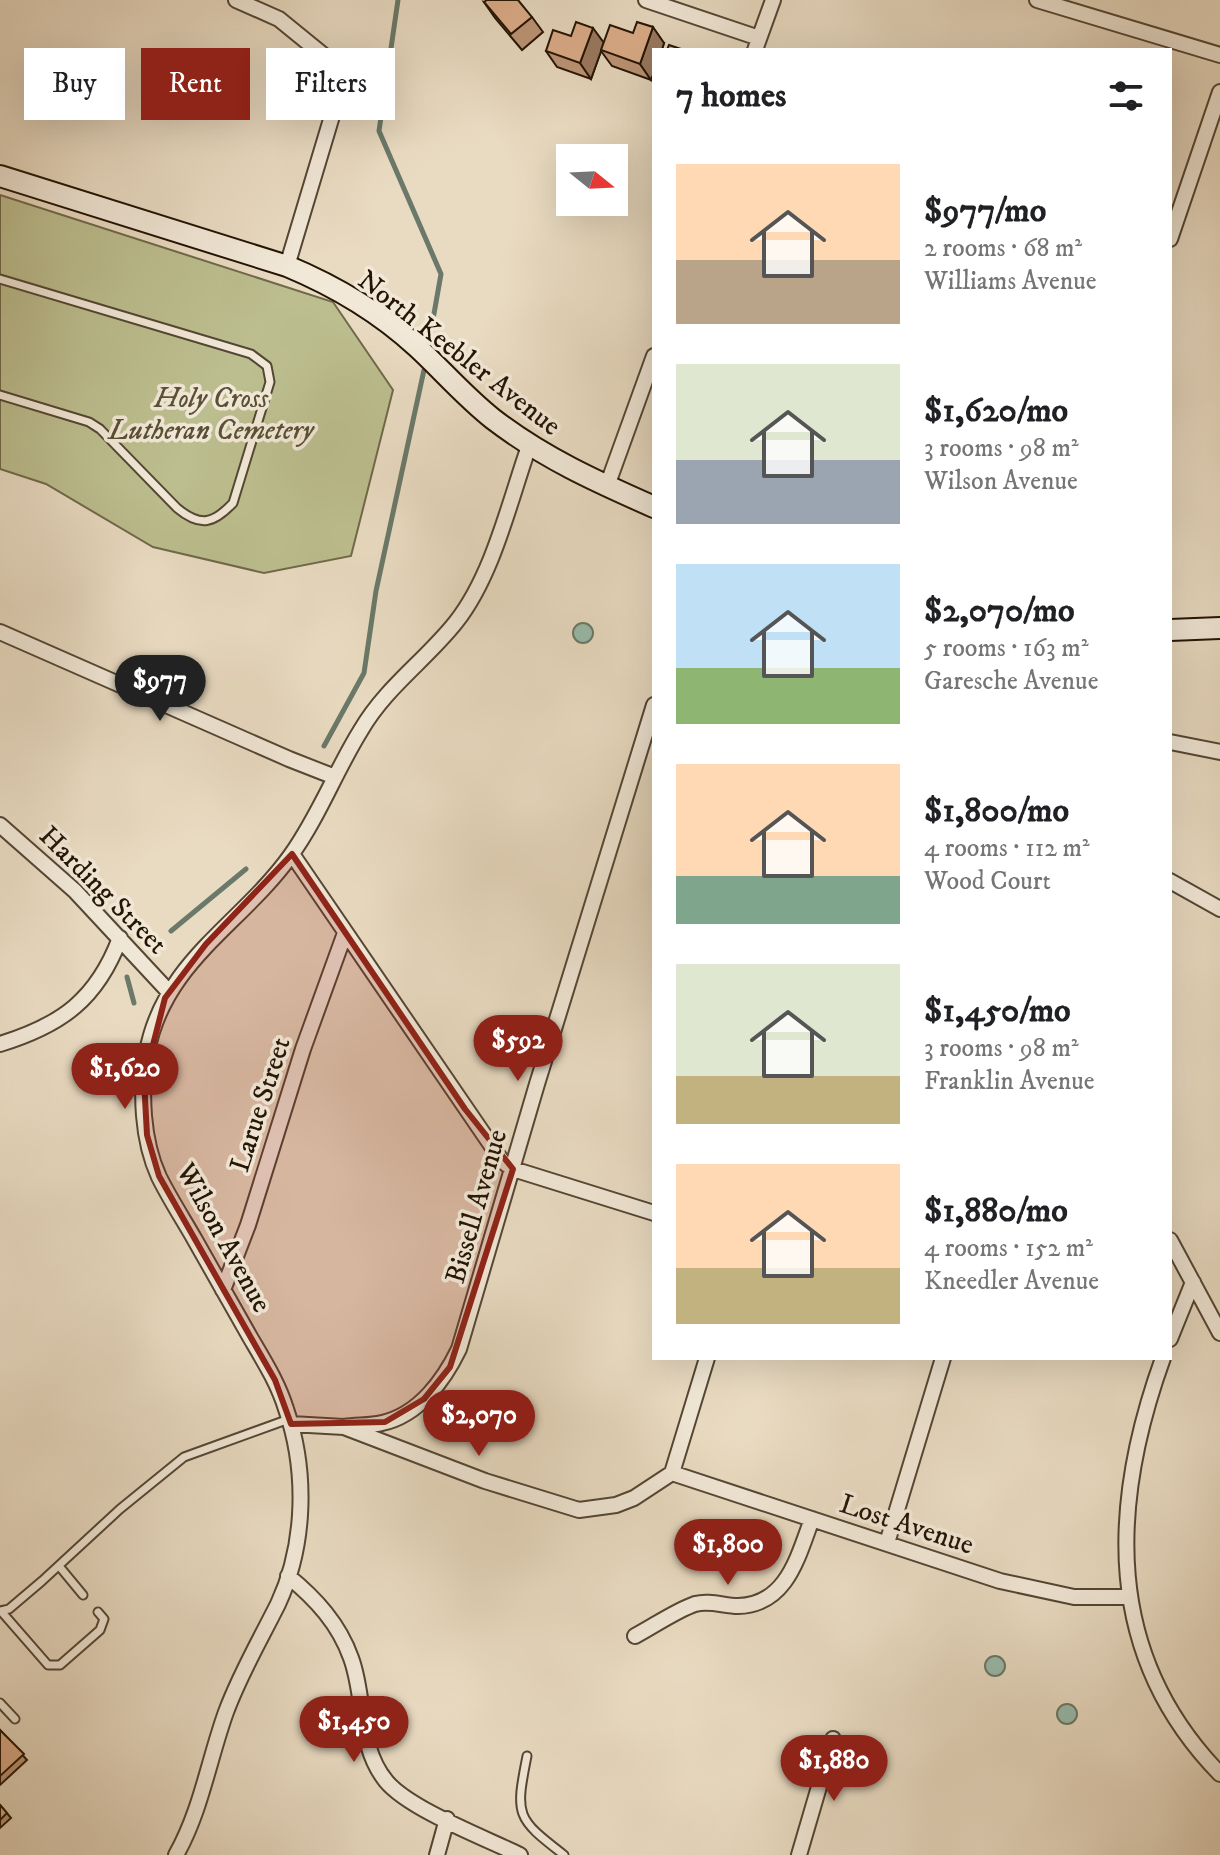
<!DOCTYPE html>
<meta charset="utf-8">
<style>
:root{--surface:#fff;--page:#f6f6f6;--text:#202124;--muted:#757577;--accent:#8f2418}
body{margin:0;font-family:"IM FELL DW Pica",serif;background:var(--page);color:var(--text);height:100vh;display:flex;flex-direction:column;font-size:30px;white-space:nowrap}
*{box-sizing:border-box;margin:0}
p{font-size:26px;color:var(--muted)}
.icon{flex:none;width:44px;height:44px;fill:none;stroke:currentColor;stroke-width:2;stroke-linecap:round;stroke-linejoin:round}
.map{position:relative;flex:1;overflow:hidden}
.panel{position:absolute;left:652px;top:48px;width:520px;height:1312px;display:flex;flex-direction:column;background:var(--surface);border-radius:0px;box-shadow:0 8px 32px #0002}
.panel>*{flex:none}
.banner{position:absolute;left:24px;top:48px;width:508px;height:72px;display:flex;gap:16px}
.needle{width:52px;rotate:108deg}
.tools{position:absolute;left:556px;top:144px;display:grid;gap:16px}
.tools a{display:grid;place-items:center;width:72px;height:72px;border-radius:0px;background:var(--surface);box-shadow:0 8px 32px #0002;font-size:40px}
.price{position:absolute;translate:-50% -68px;padding:0 18px;border-radius:28px;background:var(--accent);color:#fff;font-size:26px;line-height:52px;filter:drop-shadow(0 2px 4px #0008)}
.price::after{content:'';position:absolute;left:50%;top:48px;width:24px;height:18px;margin-left:-12px;background:inherit;clip-path:polygon(0 0,100% 0,50% 100%)}
.price.on{background:#222;color:#fff}
ul{padding:0;list-style:none}
li{display:flex;align-items:center;gap:24px;height:200px;padding:0 24px}
li span{display:grid;place-items:center;flex:none;width:224px;height:160px;border-radius:0px;color:#555}
li>.icon{margin-inline-start:auto}
span .icon{width:96px;height:96px;fill:#fffc;stroke-width:1}
li b{font-size:34px}
h2{display:flex;justify-content:space-between;align-items:center;height:96px;padding:0 24px;font-size:34px}
.chip{padding:0 28px;border-radius:0px;background:var(--surface);box-shadow:0 8px 32px #0002;font-size:28px;line-height:72px}
.chip.on{background:var(--accent);color:#fff}
.map>svg:first-child{display:block}
.green{fill:#bcbe8f;stroke:#70694a;stroke-width:2}
.water{fill:#99bcad;stroke:#6a7969;stroke-width:2}
.lines{fill:none;stroke-linecap:round;stroke-linejoin:round}
.stream{stroke:#6a7969;stroke-width:5}
.lane-casing{stroke:#544634;stroke-width:11}
.street-casing{stroke:#544634;stroke-width:18}
.secondary-casing{stroke:#231404;stroke-width:24}
.lane{stroke:#f1e8d7;stroke-width:7}
.street{stroke:#f1e8d7;stroke-width:14}
.secondary{stroke:#f1e8d7;stroke-width:20}
.wall{fill:#be9677;stroke:#231404;stroke-width:2}
.shaded-wall{fill:#9b7a61;stroke:#231404;stroke-width:2}
.building{fill:#ddae8a;stroke:#231404;stroke-width:2}
.marked{fill:#8f2418;fill-opacity:0.2;stroke:#8f2418;stroke-width:6;stroke-linejoin:round}
.labels{text-anchor:middle;stroke-width:7;stroke-linejoin:round;paint-order:stroke}
.street-label{font-size:28px;fill:#231404;stroke:#f1e8d7}
.park-label{font-size:28px;font-style:italic;fill:#595035;stroke:#f1e8d7}
</style>
<div class="map">
<svg width="1220" height="1855" viewBox="0 0 1220 1855">
<rect width="100%" height="100%" fill="#e9dbc2"/>
<filter id="stains"><feTurbulence type="fractalNoise" baseFrequency=".0025" numOctaves="4"/><feColorMatrix values="0 0 0 0 .2 0 0 0 0 .09 0 0 0 0 .02 0 0 0 .5 -.17"/></filter>
<radialGradient id="worn" r=".72"><stop offset=".6" stop-color="#630" stop-opacity="0"/><stop offset="1" stop-color="#630" stop-opacity=".3"/></radialGradient>
<path class="green" d="M0 195 333 302 393 390 351 556 264 573 153 547 46 484 0 469Z"/>
<path class="water" d="M573 633a10 10 0 1 1 20 0a10 10 0 1 1-20 0Z
M985 1666a10 10 0 1 1 20 0a10 10 0 1 1-20 0Z
M1057 1714a10 10 0 1 1 20 0a10 10 0 1 1-20 0Z"/>
<g class="lines">
<path class="stream" d="M398 0 379 131 441 274 429 342
M324 746 364 673 376 591 424 370
M171 931 246 869
M127 977 134 1003"/>
<defs>
<path id="lane" d="M0 279 251 354 267 366 270 382 233 503C214 523 201 528 177 508L100 429 89 422 0 395
M59 1566 83 1595
M0 1611 9 1609 42 1581 120 1509 184 1457 289 1419
M1 1611 48 1665H60L100 1630 104 1619 98 1612
M0 1703 15 1719
M527 1756C515 1816 516 1818 564 1855"/>
<path id="street" d="M236 0 279 19 333 63 340 75 341 86 287 266
M646 0 759 38
M1037 0 1220 55
M755 50 773 0
M1170 239 1220 92
M607 486 654 356
M0 632 289 759 335 777
M1170 742 1220 752
M0 825 75 891 169 992
M292 854 502 1161 513 1169 654 1213
M1170 881 1220 909
M0 1044C62 1025 97 999 120 938
M1170 1240 1220 1333
M223 1290 248 1225 303 1049 345 933
M1170 1339 1193 1282
M1163 1358C1110 1505 1103 1654 1220 1774
M291 1424 344 1427 485 1481 579 1510 616 1505 634 1498 672 1473
M344 1427C357 1425 370 1426 382 1423 419 1415 444 1380 459 1349L537 1084 654 705
M672 1473 1000 1581 1074 1597H1130
M672 1473 707 1358
M887 1543 943 1358
M288 1576C316 1599 339 1624 351 1658 366 1698 357 1745 386 1781 409 1809 485 1838 520 1855
M635 1636C654 1626 675 1611 695 1604 710 1600 724 1606 738 1606 787 1605 798 1556 812 1519
M176 1855C201 1811 209 1759 226 1712 240 1674 260 1640 278 1604 306 1544 307 1470 286 1409 278 1383 264 1361 250 1337 232 1305 213 1272 195 1240 183 1219 170 1199 159 1177 142 1140 140 1092 147 1052 164 961 242 924 291 855 319 816 336 770 361 730 386 687 426 660 456 622 493 575 509 503 529 446
M437 1855 447 1819
M799 1855 833 1739"/>
<path id="secondary" d="M0 176 287 266C335 286 378 311 417 347 442 370 465 397 493 419 544 458 595 481 654 507
M1170 630 1220 628"/>
</defs>
<use href="#lane" class="lane-casing"/>
<use href="#street" class="street-casing"/>
<use href="#secondary" class="secondary-casing"/>
<use href="#lane" class="lane"/>
<use href="#street" class="street"/>
<use href="#secondary" class="secondary"/>
</g>
<path class="wall" d="M484 2 532 17 543 32 522 50 495 18Z
M571 36 604 43H664L651 80 612 66 601 51 591 79 557 67 546 51Z
M0 1730 27 1760 0 1785Z
M0 1805 11 1818 0 1828Z"/>
<path class="shaded-wall" d="M653 27 664 43 662 50H654V72L651 80 640 64Z
M593 28 604 43 591 79 580 63Z"/>
<path class="building" d="M487 0H518L532 17 511 34 484 2Z
M576 22 593 28 580 63 546 51 553 30 571 36Z
M637 22 653 27 640 64 601 50 610 25 633 33Z
M669 45 684 50H667Z
M0 1730 24 1754 0 1776Z
M0 1805 7 1813 0 1820Z"/>
<path class="marked" d="M292 854 465 1109 513 1169 450 1367 424 1399 385 1422 291 1424 275 1380 159 1176 147 1135 144 1080 165 998 206 944Z"/>
<g class="labels">
<g class="street-label">
<text transform="translate(460 352) rotate(38)" y="10">North Keebler Avenue</text>
<text transform="translate(104 889) rotate(45)" y="10">Harding Street</text>
<text transform="translate(259 1104) rotate(-72)" y="10">Larue Street</text>
<text transform="translate(475 1206) rotate(-74)" y="10">Bissell Avenue</text>
<text transform="translate(225 1237) rotate(61)" y="10">Wilson Avenue</text>
<text transform="translate(907 1523) rotate(18)" y="10">Lost Avenue</text>
</g>
<g class="park-label">
<text x="211" y="407">Holy Cross<tspan x="211" dy="32">Lutheran Cemetery</tspan></text>
</g>
</g>
<rect width="100%" height="100%" filter="url(#stains)"/>
<rect width="100%" height="100%" fill="url(#worn)"/>
</svg>
<div class="tools">
<a><svg class="needle" viewBox="-14 -14 28 28"><path d="M0-13l5 13h-10z" fill="#e53935"/><path d="M0 13l5-13h-10z" fill="#757577"/></svg></a>
</div>
<b class="price on" style="left:160px;top:723px">$977</b>
<b class="price" style="left:518px;top:1083px">$592</b>
<b class="price" style="left:125px;top:1111px">$1,620</b>
<b class="price" style="left:479px;top:1458px">$2,070</b>
<b class="price" style="left:728px;top:1587px">$1,800</b>
<b class="price" style="left:354px;top:1764px">$1,450</b>
<b class="price" style="left:834px;top:1803px">$1,880</b>
<div class="banner">
<a class="chip">Buy</a>
<a class="chip on">Rent</a>
<a class="chip">Filters</a>
</div>
<section class="panel">
<h2>7 homes<svg class="icon" aria-label="filters" viewBox="0 0 24 24"><path d="M4 7h16M4 17h16"/><circle cx="9" cy="7" r="2"/><circle cx="15" cy="17" r="2"/></svg></h2>
<ul>
<li><span style="background:linear-gradient(#ffd9b3 60%,#b9a48a 0)"><svg class="icon" aria-label="home" viewBox="0 0 24 24"><path d="M3 11l9-7 9 7M6 9v11h12V9"/></svg></span><div><b>$977/mo</b><p>2 rooms · 68 m²</p><p>Williams Avenue</p></div></li>
<li><span style="background:linear-gradient(#dfe7d0 60%,#9aa5b1 0)"><svg class="icon" aria-label="home" viewBox="0 0 24 24"><path d="M3 11l9-7 9 7M6 9v11h12V9"/></svg></span><div><b>$1,620/mo</b><p>3 rooms · 98 m²</p><p>Wilson Avenue</p></div></li>
<li><span style="background:linear-gradient(#bfe0f5 65%,#8fb573 0)"><svg class="icon" aria-label="home" viewBox="0 0 24 24"><path d="M3 11l9-7 9 7M6 9v11h12V9"/></svg></span><div><b>$2,070/mo</b><p>5 rooms · 163 m²</p><p>Garesche Avenue</p></div></li>
<li><span style="background:linear-gradient(#ffd9b3 70%,#7fa58c 0)"><svg class="icon" aria-label="home" viewBox="0 0 24 24"><path d="M3 11l9-7 9 7M6 9v11h12V9"/></svg></span><div><b>$1,800/mo</b><p>4 rooms · 112 m²</p><p>Wood Court</p></div></li>
<li><span style="background:linear-gradient(#dfe7d0 70%,#c2b280 0)"><svg class="icon" aria-label="home" viewBox="0 0 24 24"><path d="M3 11l9-7 9 7M6 9v11h12V9"/></svg></span><div><b>$1,450/mo</b><p>3 rooms · 98 m²</p><p>Franklin Avenue</p></div></li>
<li><span style="background:linear-gradient(#ffd9b3 65%,#c2b280 0)"><svg class="icon" aria-label="home" viewBox="0 0 24 24"><path d="M3 11l9-7 9 7M6 9v11h12V9"/></svg></span><div><b>$1,880/mo</b><p>4 rooms · 152 m²</p><p>Kneedler Avenue</p></div></li>
</ul>
</section>
</div>
